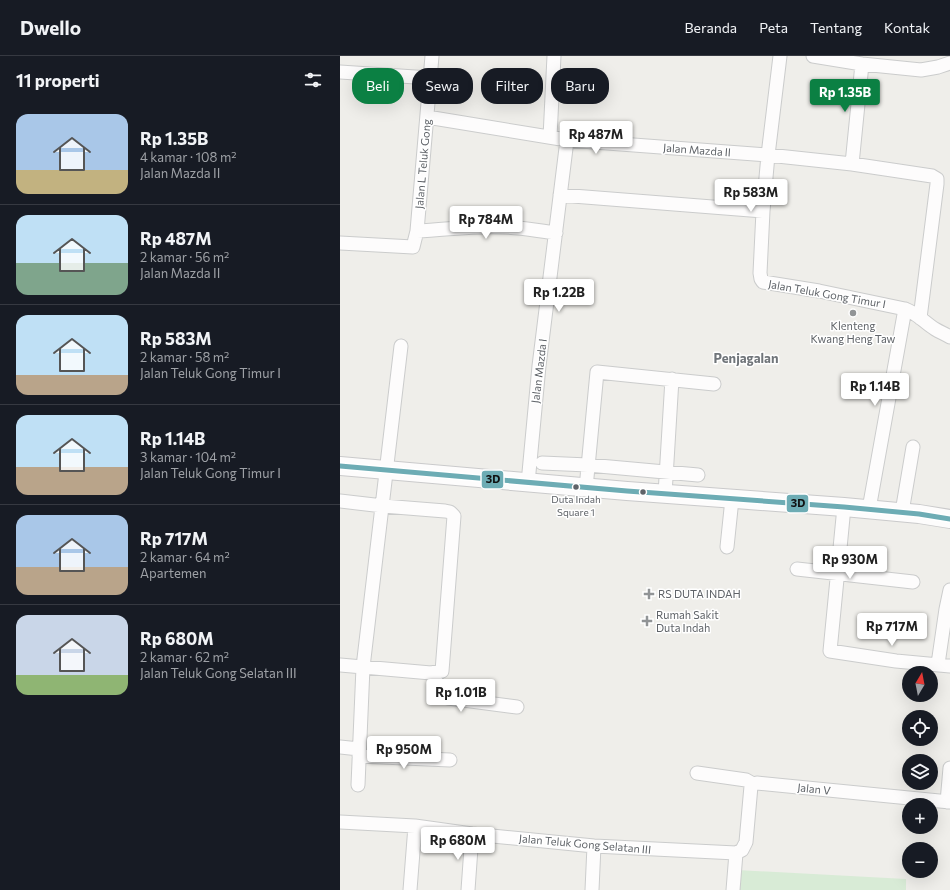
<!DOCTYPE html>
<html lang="id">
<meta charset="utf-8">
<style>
:root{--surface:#171b24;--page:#242831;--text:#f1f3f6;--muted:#9ea1a6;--line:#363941;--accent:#0b8043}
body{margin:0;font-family:Commissioner,sans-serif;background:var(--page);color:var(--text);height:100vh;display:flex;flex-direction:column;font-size:15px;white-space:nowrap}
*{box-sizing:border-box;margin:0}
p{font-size:13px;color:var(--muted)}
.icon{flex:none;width:22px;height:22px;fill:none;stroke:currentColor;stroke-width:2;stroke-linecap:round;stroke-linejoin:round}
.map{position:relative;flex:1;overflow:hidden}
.panel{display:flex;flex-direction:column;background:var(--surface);width:340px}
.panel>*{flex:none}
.guide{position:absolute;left:12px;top:12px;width:380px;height:36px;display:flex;gap:8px}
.needle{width:26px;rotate:10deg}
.controls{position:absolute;left:562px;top:610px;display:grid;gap:8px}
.controls a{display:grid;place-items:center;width:36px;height:36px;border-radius:50%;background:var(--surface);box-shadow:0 4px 16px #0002;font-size:20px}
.price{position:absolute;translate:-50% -34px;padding:0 9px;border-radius:4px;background:#fff;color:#222;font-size:13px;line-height:26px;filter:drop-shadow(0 1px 2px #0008)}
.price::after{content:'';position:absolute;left:50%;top:24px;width:12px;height:9px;margin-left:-6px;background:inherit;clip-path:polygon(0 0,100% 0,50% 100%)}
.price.current{background:var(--accent);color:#fff}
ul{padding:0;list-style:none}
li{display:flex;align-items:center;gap:12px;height:100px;padding:0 16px}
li+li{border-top:1px solid var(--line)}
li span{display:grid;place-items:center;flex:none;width:112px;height:80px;border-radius:12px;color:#555}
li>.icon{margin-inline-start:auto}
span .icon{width:48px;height:48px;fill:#fffc;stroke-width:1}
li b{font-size:17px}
h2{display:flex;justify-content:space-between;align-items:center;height:48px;padding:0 16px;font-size:17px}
.tag{padding:0 14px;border-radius:16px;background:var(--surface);box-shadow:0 4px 16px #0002;font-size:14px;line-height:36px}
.tag.current{background:var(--accent);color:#fff}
header{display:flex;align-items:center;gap:24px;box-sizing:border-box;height:56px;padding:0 20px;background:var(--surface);border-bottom:1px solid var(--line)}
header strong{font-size:19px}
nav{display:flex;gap:22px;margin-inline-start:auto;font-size:14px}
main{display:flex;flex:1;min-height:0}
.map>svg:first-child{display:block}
.green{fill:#d8ebd6}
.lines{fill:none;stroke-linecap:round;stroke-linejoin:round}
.street-casing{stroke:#cbcccc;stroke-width:15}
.secondary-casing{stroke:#cacacb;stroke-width:20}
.street{stroke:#fdfcfc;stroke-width:13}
.secondary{stroke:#fdfcfc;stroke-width:18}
.bus-1-casing{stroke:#fff;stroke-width:8}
.bus-1{stroke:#6dacb4;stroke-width:5}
.poi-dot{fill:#919496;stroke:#fff;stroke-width:1.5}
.bus-dot{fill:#5f6368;stroke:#fff;stroke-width:1.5}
.labels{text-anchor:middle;stroke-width:3;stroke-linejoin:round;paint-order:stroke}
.bus-label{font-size:10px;fill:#5f6368;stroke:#fff}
.street-label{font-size:11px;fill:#5f6368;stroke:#fff}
.poi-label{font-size:11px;fill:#5f6368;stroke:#fff;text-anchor:start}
.quarter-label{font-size:13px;font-weight:bold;fill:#70757a;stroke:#fff}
.line-badge{stroke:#fff;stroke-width:1.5}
.pale-badge-label{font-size:11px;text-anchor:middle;font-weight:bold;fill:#111}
</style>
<header>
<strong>Dwello</strong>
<nav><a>Beranda</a><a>Peta</a><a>Tentang</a><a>Kontak</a></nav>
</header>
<main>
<section class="panel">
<h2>11 properti<svg class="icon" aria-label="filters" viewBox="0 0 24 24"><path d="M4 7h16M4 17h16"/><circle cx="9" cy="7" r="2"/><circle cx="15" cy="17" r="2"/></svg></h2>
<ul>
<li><span style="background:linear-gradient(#a9c7e8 70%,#c2b280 0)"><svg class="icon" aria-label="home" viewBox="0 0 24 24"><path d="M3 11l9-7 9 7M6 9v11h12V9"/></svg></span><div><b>Rp 1.35B</b><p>4 kamar · 108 m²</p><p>Jalan Mazda II</p></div></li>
<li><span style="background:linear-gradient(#bfe0f5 60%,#7fa58c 0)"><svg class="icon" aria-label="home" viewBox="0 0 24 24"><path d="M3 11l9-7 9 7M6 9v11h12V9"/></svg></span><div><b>Rp 487M</b><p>2 kamar · 56 m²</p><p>Jalan Mazda II</p></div></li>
<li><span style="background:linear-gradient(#bfe0f5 75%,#b9a48a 0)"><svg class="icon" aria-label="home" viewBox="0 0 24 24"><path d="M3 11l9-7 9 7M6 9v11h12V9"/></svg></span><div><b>Rp 583M</b><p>2 kamar · 58 m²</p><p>Jalan Teluk Gong Timur I</p></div></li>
<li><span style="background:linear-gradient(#bfe0f5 65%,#b9a48a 0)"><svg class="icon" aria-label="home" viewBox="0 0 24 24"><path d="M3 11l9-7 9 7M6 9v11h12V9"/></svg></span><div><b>Rp 1.14B</b><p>3 kamar · 104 m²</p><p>Jalan Teluk Gong Timur I</p></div></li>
<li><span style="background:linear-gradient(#a9c7e8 65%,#b9a48a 0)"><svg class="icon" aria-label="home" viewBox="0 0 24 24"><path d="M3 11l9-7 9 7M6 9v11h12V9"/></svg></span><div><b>Rp 717M</b><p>2 kamar · 64 m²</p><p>Apartemen</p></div></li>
<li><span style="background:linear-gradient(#c9d6e8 75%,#8fb573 0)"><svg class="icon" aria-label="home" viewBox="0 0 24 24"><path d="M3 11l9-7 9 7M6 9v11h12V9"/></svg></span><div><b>Rp 680M</b><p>2 kamar · 62 m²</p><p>Jalan Teluk Gong Selatan III</p></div></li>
</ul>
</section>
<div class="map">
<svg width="610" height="834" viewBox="0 0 610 834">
<rect width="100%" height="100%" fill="#efeeea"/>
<path class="green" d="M397 814 566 823V834H396Z"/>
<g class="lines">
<defs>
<path id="street" d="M440 0 428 99 423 155 420 217 421 223 423 226 479 235 565 253C577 257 585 267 595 273 600 276 605 278 610 281
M473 0 522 8 581 14 598 11 610 7
M0 16 90 22
M87 61 227 84 428 99 512 108 592 120 597 123V128L580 262
M210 81 214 0
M512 108 522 8
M220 139 423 155
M77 175C106 174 135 169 163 171 181 171 198 175 216 177
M0 187 73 191 77 175 92 0
M202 407 248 409 358 419
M188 427 199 310 227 84
M246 432 257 316 374 328
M325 438 332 323
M0 445 43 450 105 455 110 456 114 460 102 615 91 617 0 609
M504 451 490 595 556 605 610 610
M529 453 565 253
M562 456 573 391
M387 491 392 443
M457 513 573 526
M598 608 606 553 610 534
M91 617 105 639 108 642 177 651
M0 691 19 693
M19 700 110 704
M357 717 406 724 413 728
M18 729 23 611 61 290
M607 746 610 712
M0 766 75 770 132 778 254 790 396 797
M396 797 402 794 406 786 411 730 413 728 417 727 610 746
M70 834 75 770
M128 834 132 778
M252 834 254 790
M393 834 396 797"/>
<path id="secondary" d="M0 410 287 435 504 451 579 458 610 463"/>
</defs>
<use href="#street" class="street-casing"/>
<use href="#secondary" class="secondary-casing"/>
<use href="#street" class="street"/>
<use href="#secondary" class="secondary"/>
<defs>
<path id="bus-1" d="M0 410 287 435 504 451 579 458 610 463"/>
</defs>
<use href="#bus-1" class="bus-1-casing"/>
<use href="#bus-1" class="bus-1"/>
</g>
<g class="poi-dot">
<circle cx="513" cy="257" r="4"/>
<path d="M307 532h4v4h4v4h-4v4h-4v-4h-4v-4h4z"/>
<path d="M305 559h4v4h4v4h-4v4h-4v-4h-4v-4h4z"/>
</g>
<g class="bus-dot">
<circle cx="236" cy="431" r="3.5"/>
<circle cx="303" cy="436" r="3.5"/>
</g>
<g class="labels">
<g class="bus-label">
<text x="236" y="447">Duta Indah<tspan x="236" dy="13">Square 1</tspan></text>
</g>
<g class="street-label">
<text transform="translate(357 94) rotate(4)" y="4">Jalan Mazda II</text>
<text transform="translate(83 108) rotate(-85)" y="4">Jalan L Teluk Gong</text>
<text transform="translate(487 238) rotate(10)" y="4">Jalan Teluk Gong Timur I</text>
<text transform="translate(199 315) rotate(-83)" y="4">Jalan Mazda I</text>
<text transform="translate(474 733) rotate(6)" y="4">Jalan V</text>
<text transform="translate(245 788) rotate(5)" y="4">Jalan Teluk Gong Selatan III</text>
</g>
<g class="poi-label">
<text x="513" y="274" text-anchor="middle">Klenteng<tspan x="513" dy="13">Kwang Heng Taw</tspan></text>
<text x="318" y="542">RS DUTA INDAH</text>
<text x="316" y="563">Rumah Sakit<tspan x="316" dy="13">Duta Indah</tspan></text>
</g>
<g class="quarter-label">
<text x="406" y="307">Penjagalan</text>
</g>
</g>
<g class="line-badge">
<rect x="141" y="414" width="23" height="19" rx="4" fill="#6dacb4"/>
<rect x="446" y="438" width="23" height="19" rx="4" fill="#6dacb4"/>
</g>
<g class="pale-badge-label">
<text x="153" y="427">3D</text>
<text x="458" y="451">3D</text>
</g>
</svg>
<div class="controls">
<a><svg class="needle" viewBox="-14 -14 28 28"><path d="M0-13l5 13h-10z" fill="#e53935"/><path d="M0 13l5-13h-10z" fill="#9ea1a6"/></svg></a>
<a><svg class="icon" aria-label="locate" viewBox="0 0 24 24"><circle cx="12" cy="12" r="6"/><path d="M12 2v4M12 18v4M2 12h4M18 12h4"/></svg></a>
<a><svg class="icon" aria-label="layers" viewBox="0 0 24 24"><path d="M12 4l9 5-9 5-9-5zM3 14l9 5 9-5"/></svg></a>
<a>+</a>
<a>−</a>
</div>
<b class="price current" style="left:505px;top:57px">Rp 1.35B</b>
<b class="price" style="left:256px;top:99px">Rp 487M</b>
<b class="price" style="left:411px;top:157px">Rp 583M</b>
<b class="price" style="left:146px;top:184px">Rp 784M</b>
<b class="price" style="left:219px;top:257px">Rp 1.22B</b>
<b class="price" style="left:535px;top:351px">Rp 1.14B</b>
<b class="price" style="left:510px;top:524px">Rp 930M</b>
<b class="price" style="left:552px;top:591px">Rp 717M</b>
<b class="price" style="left:121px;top:657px">Rp 1.01B</b>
<b class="price" style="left:64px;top:714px">Rp 950M</b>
<b class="price" style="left:118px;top:805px">Rp 680M</b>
<div class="guide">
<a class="tag current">Beli</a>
<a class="tag">Sewa</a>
<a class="tag">Filter</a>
<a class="tag">Baru</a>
</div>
</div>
</main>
